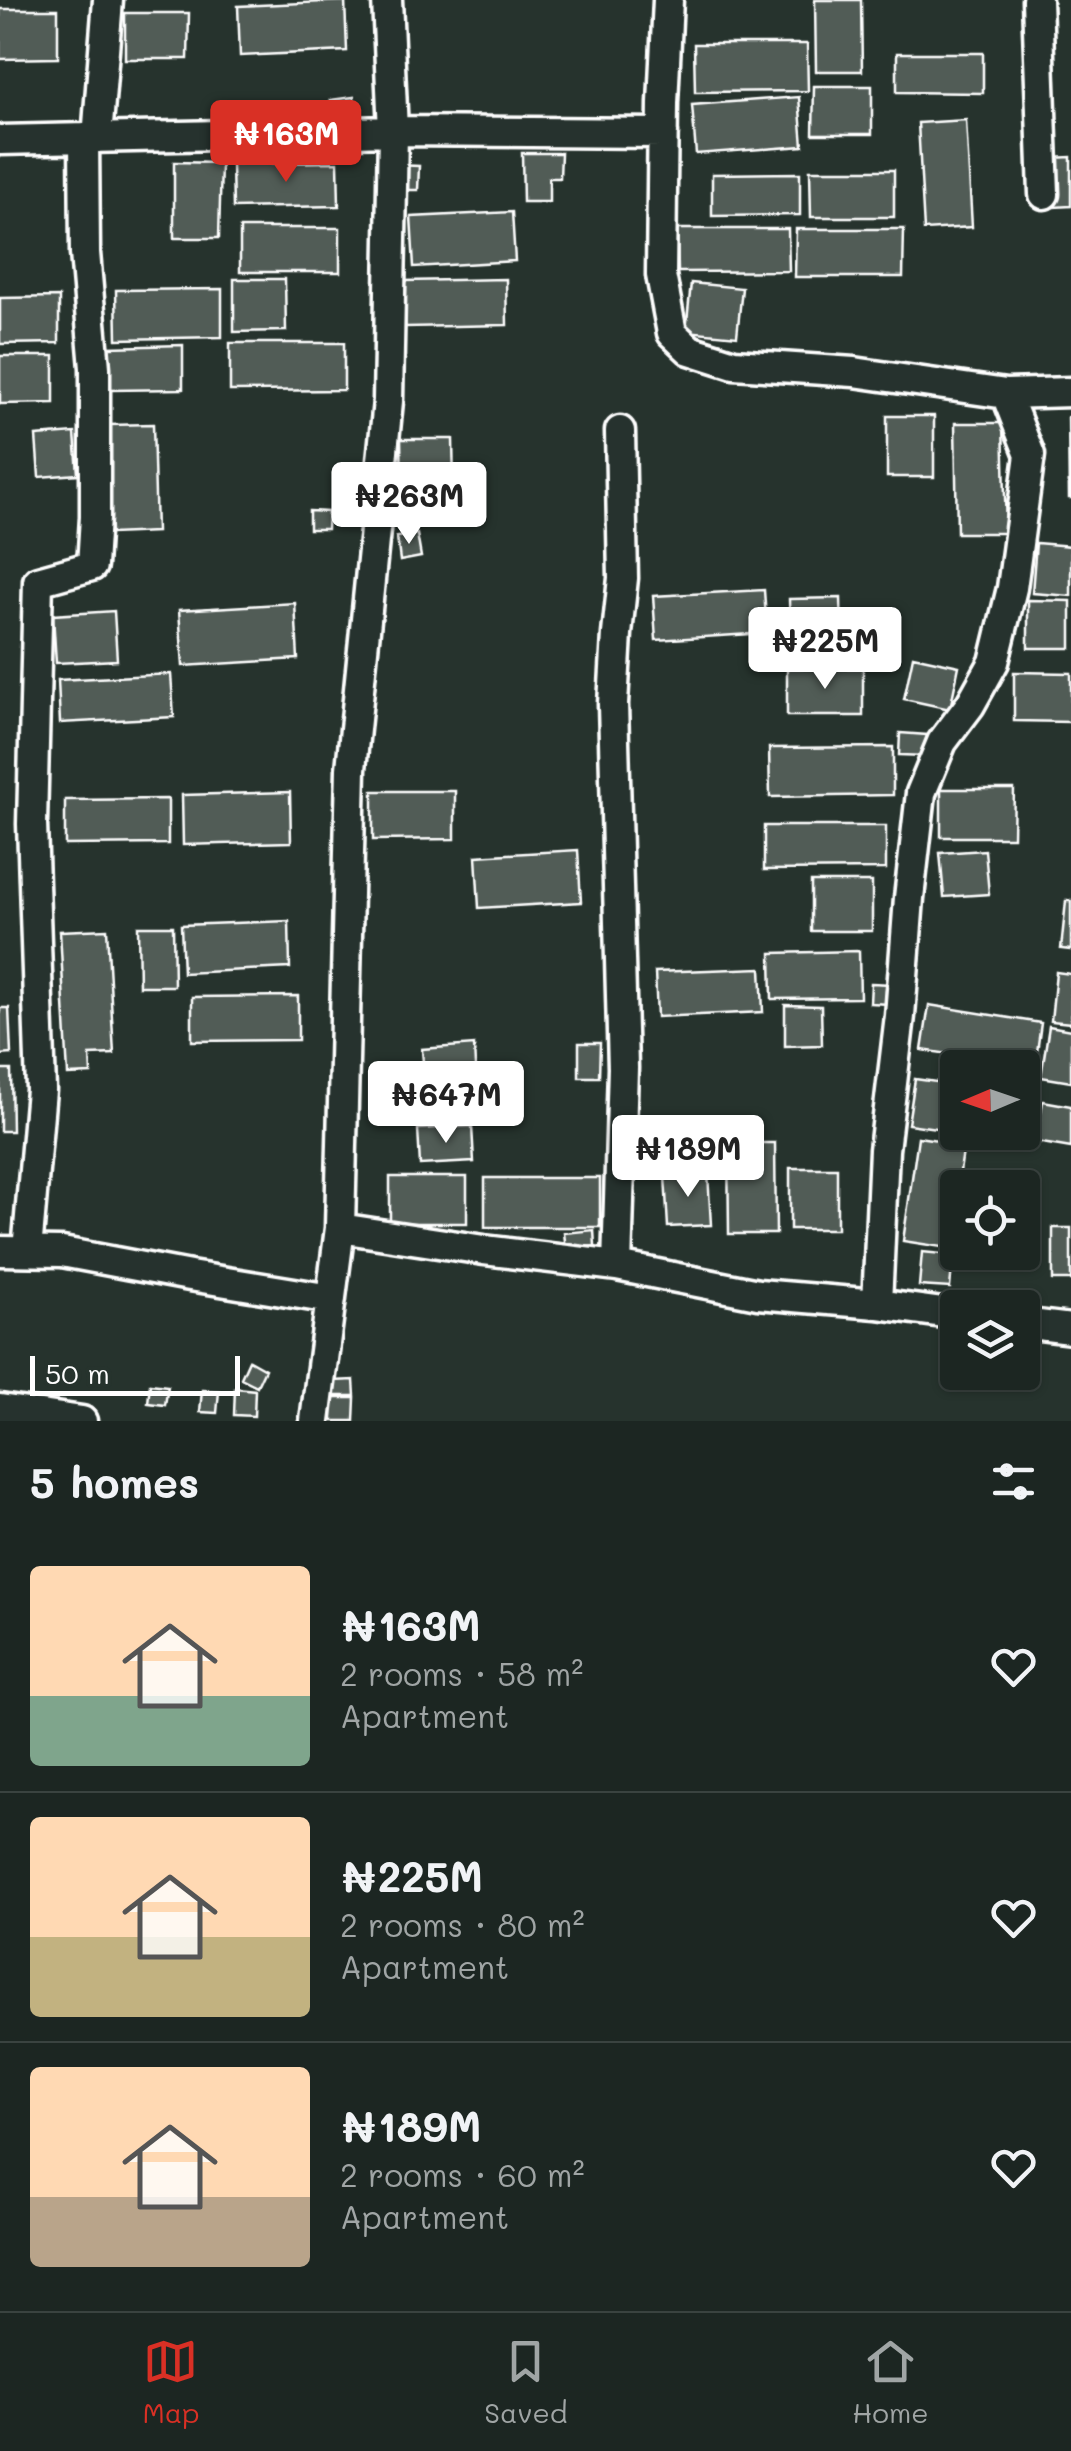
<!DOCTYPE html>
<meta charset="utf-8">
<style>
:root{--surface:#1c2622;--page:#29322f;--text:#f1f3f6;--muted:#a0a5a5;--line:#3a4340;--accent:#d93025}
body{margin:0;font-family:Mali,sans-serif;background:var(--page);color:var(--text);height:100vh;display:flex;flex-direction:column;font-size:38px;white-space:nowrap}
*{box-sizing:border-box;margin:0}
p{font-size:32px;color:var(--muted)}
.icon{flex:none;width:55px;height:55px;fill:none;stroke:currentColor;stroke-width:2;stroke-linecap:round;stroke-linejoin:round}
.map{position:relative;height:1421px;overflow:hidden}
.panel{display:flex;flex-direction:column;background:var(--surface);flex:1}
.panel>*{flex:none}
.needle{width:65px;rotate:268deg}
.fabs{position:absolute;left:940px;top:1050px;display:grid;gap:20px}
.fabs a{display:grid;place-items:center;width:100px;height:100px;border-radius:10px;background:var(--surface);box-shadow:0 2px 8px #0004,0 0 0 2px var(--line);font-size:50px}
.scale{position:absolute;left:30px;bottom:25px;width:210px;box-sizing:border-box;padding-left:10px;border:5px solid #fff;border-top:0;font-size:28px;line-height:35px;white-space:nowrap;color:#fff;-webkit-text-stroke:8px #26332d;paint-order:stroke}
.price{position:absolute;translate:-50% -85px;padding:0 22px;border-radius:10px;background:#fff;color:#222;font-size:32px;line-height:65px;filter:drop-shadow(0 2px 5px #0008)}
.price::after{content:'';position:absolute;left:50%;top:60px;width:30px;height:22px;margin-left:-15px;background:inherit;clip-path:polygon(0 0,100% 0,50% 100%)}
.price.active{background:var(--accent);color:#fff}
ul{padding:0;list-style:none}
li{display:flex;align-items:center;gap:30px;height:250px;padding:0 30px}
li+li{border-top:2px solid var(--line)}
li span{display:grid;place-items:center;flex:none;width:280px;height:200px;border-radius:10px;color:#555}
li>.icon{margin-inline-start:auto}
span .icon{width:120px;height:120px;fill:#fffc;stroke-width:1}
li b{font-size:42px}
h2{display:flex;justify-content:space-between;align-items:center;height:120px;padding:0 30px;font-size:42px}
.tabs{display:flex;justify-content:space-around;align-items:center;height:140px;border-top:2px solid var(--line);background:var(--surface);font-size:28px;color:var(--muted)}
.tabs a{display:grid;justify-items:center;gap:5px}
.tabs .active{color:var(--accent)}
.map>svg:first-child{display:block}
.building{fill:#515c57;stroke:#fff;stroke-width:2.5}
.lines{fill:none;stroke-linecap:round;stroke-linejoin:round}
.minor-casing{stroke:#fff;stroke-width:35}
.minor{stroke:#26332d;stroke-width:28}
</style>
<div class="map">
<svg width="1071" height="1421" viewBox="0 0 1071 1421">
<rect width="100%" height="100%" fill="#26332d"/>
<filter id="ink" filterUnits="userSpaceOnUse"><feTurbulence type="fractalNoise" baseFrequency=".01" numOctaves="2"/><feDisplacementMap in="SourceGraphic" scale="20" xChannelSelector="R" yChannelSelector="G"/><feConvolveMatrix kernelMatrix="1 2 1 2 8 2 1 2 1" color-interpolation-filters="sRGB"/></filter>
<g filter="url(#ink)">
<path class="building" d="M815 0H861L862 71H816Z
M345 1 347 51 240 56 238 6Z
M0 9H58V58L0 59Z
M125 13H189L188 59H125Z
M694 44H807L808 91 695 92Z
M897 53H983V93L897 92Z
M814 86H872V134H813Z
M354 97 355 115 331 118 330 100Z
M799 97 803 146 696 154 692 105Z
M966 120 972 227 924 230 918 123Z
M522 153H561L560 178H549V202H523Z
M1071 157V206L1054 207 1052 158Z
M174 162 221 163 219 238H174Z
M338 162 339 206 233 208 232 164Z
M396 165 419 166 418 190H396Z
M810 170H894V217H811Z
M800 173V215L712 216V174Z
M512 212 515 261 414 267 411 217Z
M240 228H340V272H240Z
M677 229H788L789 271 678 272Z
M796 229H904L903 277H795Z
M234 279H285L286 331 234 332Z
M506 279 507 325 405 327 404 281Z
M691 283 742 288 737 336 686 331Z
M222 289V337L117 339 116 290Z
M59 297V343L0 344V298Z
M230 343H344V390L230 391Z
M183 345V389L110 390 109 347Z
M0 356H54V403L0 404Z
M887 416H934V477H887Z
M1068 417H1071V498H1069Z
M955 423H1003L1006 533H957Z
M153 424 156 532 111 534 108 425Z
M75 433 78 474 39 477 36 436Z
M401 439H453L454 485 402 486Z
M309 511 328 512 327 529H309Z
M417 534 421 557 400 561 397 537Z
M1036 543 1071 546V596L1032 593Z
M764 590 767 633 656 640 653 596Z
M841 598 842 636 790 637 789 599Z
M1028 600 1071 601V648H1028Z
M295 603 298 659 183 666 179 610Z
M114 611 117 660 56 663 53 615Z
M913 656 959 666 950 709 904 699Z
M787 668H863V716H787Z
M1014 672 1071 673V722L1014 721Z
M171 674 174 717 60 723 58 680Z
M900 733 927 735 926 756 899 755Z
M893 747V795L770 797 769 748Z
M941 789H1014L1013 837H941Z
M373 791H455V839L373 840Z
M290 792 291 842 183 845 182 795Z
M168 799V844L65 845V800Z
M764 826H886V869L764 870Z
M578 850 581 902 479 908 476 856Z
M985 850 989 894 944 897 940 853Z
M811 882H872V931H811Z
M1066 901H1071V950L1061 949Z
M289 921 290 968 183 973 181 925Z
M138 926H173L174 986H139Z
M107 929 114 1054 90 1055 91 1074 68 1075 60 931Z
M859 951 860 998 772 999 771 953Z
M761 968 763 1012 657 1017 655 972Z
M1056 972 1071 974V1023L1051 1021Z
M871 983 891 984 890 1004 870 1003Z
M298 996V1040L192 1041V997Z
M785 1005 821 1006 822 1045 785 1046Z
M929 1005 1041 1023 1035 1067 922 1050Z
M0 1008H9L11 1054 0 1055Z
M1049 1026 1071 1030V1082L1041 1077Z
M579 1043H600L599 1077H579Z
M474 1045 476 1088 425 1091 422 1049Z
M0 1070H11L12 1131H0Z
M915 1079 958 1085V1131L908 1124Z
M1043 1101 1071 1106V1148L1036 1142Z
M472 1126 474 1162 420 1165 418 1129Z
M971 1132H1022L1021 1139Z
M918 1137 964 1144 949 1248 903 1241Z
M728 1143H775L776 1234H729Z
M790 1168H837V1229H790Z
M708 1173 711 1225 668 1227 665 1176Z
M390 1177H467V1223H390Z
M485 1178H600V1227H485Z
M1022 1215 1029 1216 1027 1271 1000 1270 1001 1252H1022Z
M1053 1228H1071V1280H1053Z
M594 1230 595 1246 566 1249 564 1233Z
M922 1252 953 1255 950 1288 919 1286Z
M249 1360 265 1369 257 1386 241 1378Z
M354 1380 355 1396H334L333 1381Z
M150 1384 168 1386 165 1405 148 1403Z
M235 1388 255 1390 254 1416 234 1415Z
M202 1390 219 1391 217 1413 200 1412Z
M332 1398H355L354 1421H332Z"/>
<g class="lines">
<defs>
<path id="minor" d="M668 0 663 103 661 275 672 333 690 350 734 364 854 372 1006 394
M1037 0 1044 194
M97 138 108 0
M0 140 393 131 663 133
M340 1228 484 1250 617 1266 758 1294 877 1304 958 1315
M0 1251 62 1252 190 1276 331 1299
M27 1251 41 1090 32 824 38 581 92 566 95 517V368L85 253 84 138
M617 1266 623 1068 613 704 617 634 623 578 620 431
M877 1304 884 1150 900 1016 909 898 921 793 942 742 970 705 994 662 1012 588 1030 455 1006 394 1071 392
M1022 1323 1071 1329
M0 1409 82 1421
M315 1421 340 1228 351 769 388 401 393 131 387 0"/>
</defs>
<use href="#minor" class="minor-casing"/>
<use href="#minor" class="minor"/>
</g>
</g>
</svg>
<div class="fabs">
<a><svg class="needle" viewBox="-14 -14 28 28"><path d="M0-13l5 13h-10z" fill="#e53935"/><path d="M0 13l5-13h-10z" fill="#a0a5a5"/></svg></a>
<a><svg class="icon" aria-label="locate" viewBox="0 0 24 24"><circle cx="12" cy="12" r="6"/><path d="M12 2v4M12 18v4M2 12h4M18 12h4"/></svg></a>
<a><svg class="icon" aria-label="layers" viewBox="0 0 24 24"><path d="M12 4l9 5-9 5-9-5zM3 14l9 5 9-5"/></svg></a>
</div>
<div class="scale">50 m</div>
<b class="price active" style="left:286px;top:185px">₦163M</b>
<b class="price" style="left:409px;top:547px">₦263M</b>
<b class="price" style="left:825px;top:692px">₦225M</b>
<b class="price" style="left:446px;top:1146px">₦647M</b>
<b class="price" style="left:688px;top:1200px">₦189M</b>
</div>
<section class="panel">
<h2>5 homes<svg class="icon" aria-label="filters" viewBox="0 0 24 24"><path d="M4 7h16M4 17h16"/><circle cx="9" cy="7" r="2"/><circle cx="15" cy="17" r="2"/></svg></h2>
<ul>
<li><span style="background:linear-gradient(#ffd9b3 65%,#7fa58c 0)"><svg class="icon" aria-label="home" viewBox="0 0 24 24"><path d="M3 11l9-7 9 7M6 9v11h12V9"/></svg></span><div><b>₦163M</b><p>2 rooms · 58 m²</p><p>Apartment</p></div><svg class="icon" aria-label="heart" viewBox="0 0 24 24"><path d="M12 20l-8-8c-3-5 5-10 8-4 3-6 11-1 8 4z"/></svg></li>
<li><span style="background:linear-gradient(#ffd9b3 60%,#c2b280 0)"><svg class="icon" aria-label="home" viewBox="0 0 24 24"><path d="M3 11l9-7 9 7M6 9v11h12V9"/></svg></span><div><b>₦225M</b><p>2 rooms · 80 m²</p><p>Apartment</p></div><svg class="icon" aria-label="heart" viewBox="0 0 24 24"><path d="M12 20l-8-8c-3-5 5-10 8-4 3-6 11-1 8 4z"/></svg></li>
<li><span style="background:linear-gradient(#ffd9b3 65%,#b9a48a 0)"><svg class="icon" aria-label="home" viewBox="0 0 24 24"><path d="M3 11l9-7 9 7M6 9v11h12V9"/></svg></span><div><b>₦189M</b><p>2 rooms · 60 m²</p><p>Apartment</p></div><svg class="icon" aria-label="heart" viewBox="0 0 24 24"><path d="M12 20l-8-8c-3-5 5-10 8-4 3-6 11-1 8 4z"/></svg></li>
</ul>
</section>
<nav class="tabs">
<a class="active"><svg class="icon" aria-label="map" viewBox="0 0 24 24"><path d="M3 6l6-2 6 2 6-2v14l-6 2-6-2-6 2zM9 4v14M15 6v14"/></svg>Map</a>
<a><svg class="icon" aria-label="saved" viewBox="0 0 24 24"><path d="M7 4h10v16l-5-4-5 4z"/></svg>Saved</a>
<a><svg class="icon" aria-label="home" viewBox="0 0 24 24"><path d="M3 11l9-7 9 7M6 9v11h12V9"/></svg>Home</a>
</nav>
